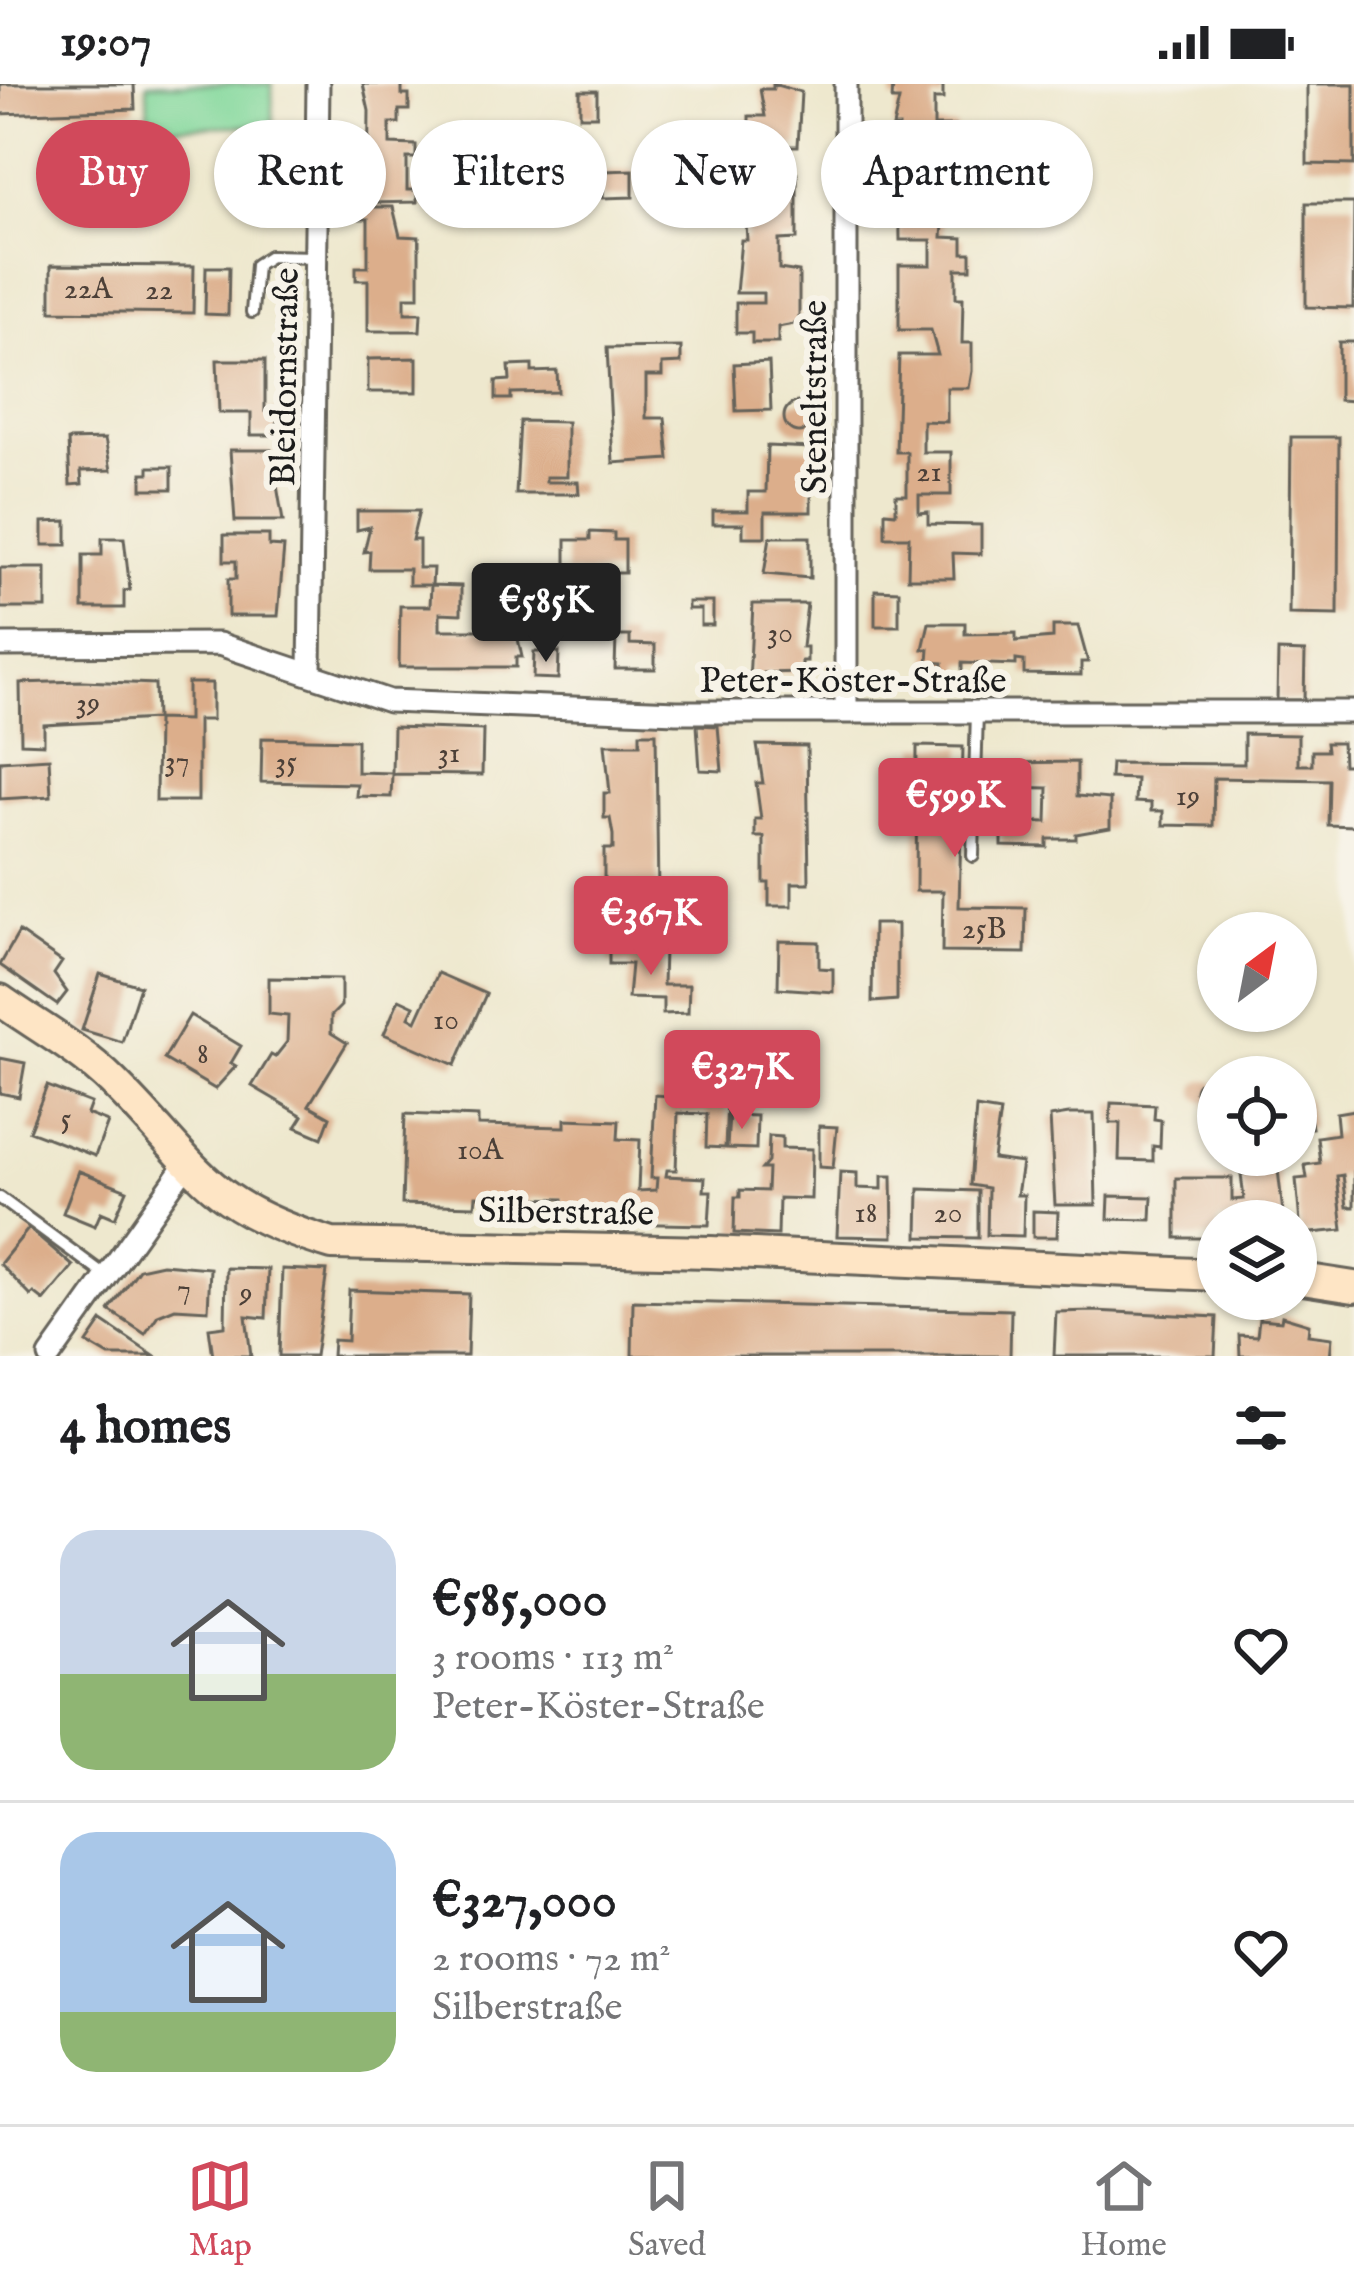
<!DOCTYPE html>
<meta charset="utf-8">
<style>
:root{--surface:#fff;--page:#f6f6f6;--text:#202124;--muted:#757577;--line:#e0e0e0;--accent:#d1495b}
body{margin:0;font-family:"IM FELL English",serif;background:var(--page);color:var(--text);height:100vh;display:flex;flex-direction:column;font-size:45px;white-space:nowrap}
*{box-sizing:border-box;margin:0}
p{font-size:39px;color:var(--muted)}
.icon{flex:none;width:66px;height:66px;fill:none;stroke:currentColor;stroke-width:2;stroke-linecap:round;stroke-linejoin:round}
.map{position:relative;height:1272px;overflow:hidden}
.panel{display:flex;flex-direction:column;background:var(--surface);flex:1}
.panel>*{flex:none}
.guide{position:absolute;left:36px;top:36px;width:1284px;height:108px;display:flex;gap:24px}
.needle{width:78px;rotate:32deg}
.buttons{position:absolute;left:1197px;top:828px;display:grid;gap:24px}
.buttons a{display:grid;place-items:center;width:120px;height:120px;border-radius:50%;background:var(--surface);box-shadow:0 3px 9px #0004;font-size:60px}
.price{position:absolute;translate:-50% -102px;padding:0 27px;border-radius:12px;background:var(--accent);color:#fff;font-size:39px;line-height:78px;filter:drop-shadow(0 3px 6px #0008)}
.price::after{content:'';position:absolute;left:50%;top:72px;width:36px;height:27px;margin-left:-18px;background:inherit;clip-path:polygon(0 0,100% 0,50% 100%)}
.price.current{background:#222;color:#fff}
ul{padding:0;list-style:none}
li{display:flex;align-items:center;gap:36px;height:300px;padding:0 60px}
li+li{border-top:3px solid var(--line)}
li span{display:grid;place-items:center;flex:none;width:336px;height:240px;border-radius:36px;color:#555}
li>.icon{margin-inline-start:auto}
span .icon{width:144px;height:144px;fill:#fffc;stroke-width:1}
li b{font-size:51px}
h2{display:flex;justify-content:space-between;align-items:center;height:144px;padding:0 60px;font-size:51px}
.pill{padding:0 42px;border-radius:54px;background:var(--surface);box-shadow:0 3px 9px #0004;font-size:42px;line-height:108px}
.pill.current{background:var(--accent);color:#fff}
.status{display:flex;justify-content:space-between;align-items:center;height:84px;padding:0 60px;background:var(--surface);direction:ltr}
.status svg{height:33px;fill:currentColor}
.tabs{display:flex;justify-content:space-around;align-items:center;height:168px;border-top:3px solid var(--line);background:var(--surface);font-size:33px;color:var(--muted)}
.tabs a{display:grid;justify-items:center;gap:6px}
.tabs .current{color:var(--accent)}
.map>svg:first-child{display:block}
.green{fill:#82d89b;stroke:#4f7a5c;stroke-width:3}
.building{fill:#dcae8b}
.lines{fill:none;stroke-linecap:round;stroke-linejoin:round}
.lane-casing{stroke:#66635a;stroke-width:16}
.street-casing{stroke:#66635a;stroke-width:27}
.secondary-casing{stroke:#66635a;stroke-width:36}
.lane{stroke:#fff;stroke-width:10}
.street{stroke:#fff;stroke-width:21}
.secondary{stroke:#fee5c5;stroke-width:30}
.labels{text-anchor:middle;stroke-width:12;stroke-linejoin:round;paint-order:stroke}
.number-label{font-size:30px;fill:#4c4038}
.street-label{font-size:36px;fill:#1c1c1c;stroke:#f7f3e8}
</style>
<div class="status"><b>19:07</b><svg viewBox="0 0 49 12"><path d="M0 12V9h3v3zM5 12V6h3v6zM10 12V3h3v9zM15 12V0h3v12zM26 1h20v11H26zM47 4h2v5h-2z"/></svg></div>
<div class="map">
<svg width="1354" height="1272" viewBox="0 0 1354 1272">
<rect width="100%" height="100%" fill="#f7f3e8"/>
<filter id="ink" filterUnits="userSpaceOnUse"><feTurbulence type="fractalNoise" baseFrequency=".00833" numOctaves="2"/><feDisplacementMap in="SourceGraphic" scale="24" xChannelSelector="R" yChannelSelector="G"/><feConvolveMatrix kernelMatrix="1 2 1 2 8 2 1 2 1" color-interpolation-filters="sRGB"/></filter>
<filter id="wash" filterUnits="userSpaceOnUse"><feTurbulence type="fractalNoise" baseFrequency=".004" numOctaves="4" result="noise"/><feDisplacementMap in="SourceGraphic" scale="48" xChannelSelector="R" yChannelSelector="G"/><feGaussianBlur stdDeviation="2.7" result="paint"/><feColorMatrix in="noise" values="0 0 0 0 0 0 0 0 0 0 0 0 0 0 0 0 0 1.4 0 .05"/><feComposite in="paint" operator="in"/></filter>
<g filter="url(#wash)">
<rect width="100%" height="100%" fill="#eee8ce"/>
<path class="green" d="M147 0H272L273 41 148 44Z"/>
<g id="blocks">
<path class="building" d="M0 0H134L135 25 0 30Z
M363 0H402V11H409V26H399V39H390V60L416 61V74H407V106H417V118L368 119 369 27Z
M773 0 801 8 798 62H749V32H765L760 5H773Z
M893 0 943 2V15H934V42H956V62H934V78H948L942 153 963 154V169H971V185H956V214H963L962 259H972V287L969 304H947V338L923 337V368H951V411H919V429L928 428V440L981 441V470L953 469 954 494H908L909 453H885V428L896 429V411H907V368H896L899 271H938L931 246H899V181H931V156H900L899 90 915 91V62H899V43H893L899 16H892Z
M1307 0H1354V81L1307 80Z
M580 7H597V32H580Z
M633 86V113L603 114 604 87Z
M743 90H797V155L779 156V185L799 188V239L778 243V259H752V249H736V219H763V209H736L741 156H747Z
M1306 119H1354L1353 224 1306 223Z
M360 123H393L400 152 419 153V213H405V229H421L420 247H368V196H356V183H368V135H360Z
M51 181 194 182 193 229 51 227Z
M206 183H229L228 231 205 230Z
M1339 258H1354V317L1339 316Z
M681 263V279L662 280V292H646V334H665L669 375 613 379 607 264Z
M417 274V308H368V275Z
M217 276H265V327L277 326V351H251V329H219Z
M769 278 771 326 736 327 734 280Z
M532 281V288L557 287 558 308 511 309V315H496V297L510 296 509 282Z
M784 333a15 15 0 1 1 30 0a15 15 0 1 1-30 0Z
M520 337 567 338V393H546V398H578L579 410H516Z
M1291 353H1339L1338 531 1289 530Z
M105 355 111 386 81 387 82 400 70 401 68 356Z
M767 362 811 364V428H765V453H743V440H713V427H748V408H766Z
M230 366H271L283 437H235Z
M149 383H172V405H142V389H149Z
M357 427H419L412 456H419V484H433L432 501 461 502V530L440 529V546H516L522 573H516V583H399L400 522H430L431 501H409V485H369L370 467 364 468 370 443 357 446Z
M67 437V461H43V438Z
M590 448 614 449V456H625V489H566V456H590Z
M224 451H269V462L284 463 278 532H228V495H236V477H224Z
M770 453H810V494L764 490Z
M102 454H124L130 506 124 507V524H83V471H102Z
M0 484H46V524H0Z
M875 506 899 507V542H875Z
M688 518H713V541H701V525H688Z
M753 520H807L802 563H807V577H802V588L764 589V598H749Z
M929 539H965V550L1016 549V557L1053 554V542H1078L1088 578H1081V591L1024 590V577L1016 576V581L962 579V590H943V579L928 578 929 565H923Z
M616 552H630V560L655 561V585H615Z
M1278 567 1305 568 1304 616H1277Z
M534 568H559L558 595 533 594Z
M82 597 155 600 156 635 44 641V660L21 659 20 599Z
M188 599H212V636H198V717H156L157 635 188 636Z
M697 641 718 642 722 687 700 686Z
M393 643 483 646 482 691 392 690 391 713 356 712 357 700 261 698 262 654 357 656V688L392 689Z
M640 649H656L658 813H642L641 849H618L619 813H612V799H604V765H613V751L610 734H604V709H610L605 660H640Z
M1244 650 1298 651V681H1312V667H1327L1326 659H1342L1343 681H1354V742L1328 741 1329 696 1214 694 1213 742 1163 741V727H1151V719L1135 718 1136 695 1110 694 1111 679 1244 680Z
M757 661 807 662 809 799H792V822H769V799H764V753H755V735H761L756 699H763Z
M917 662 963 663 959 823 1026 824 1025 869 942 868 943 807H916Z
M49 674 51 712 0 715V677Z
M1077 678V712L1110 715V744L1076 750V755H1047V763L1002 762V737L1047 738 1048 704 1002 703V679Z
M873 840H897V916L872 918Z
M19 848 62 878 54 890 67 908 57 921 0 881Z
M779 857 819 858V884L833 885V908L778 904Z
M609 864 664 865 663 901H689L688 929 663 930V915L628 914 631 880H609Z
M438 889 486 910 455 981 384 950 399 915 414 922 409 933 416 937Z
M100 890 140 902 122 958 82 946Z
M269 894 341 895V922L331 932V949L347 959 309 1021 330 1033 322 1054 296 1043 303 1032 252 1002 271 971 275 973 287 958 288 932 269 930Z
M190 931 241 962 231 979 236 982 215 1005 164 975Z
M0 974 25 979 19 1013 0 1009Z
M1195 1007a11 11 0 1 1 22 0a11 11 0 1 1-22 0Z
M684 1000 706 1001V1014L727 1015 725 1064 706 1063 707 1030 678 1029 676 1086H667L666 1092 705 1094 704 1107H711L709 1141 562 1138 563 1115 529 1114V1121L508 1120V1113L476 1112 475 1122 402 1120 405 1030 478 1033V1041L565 1043V1035L619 1037 618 1055 640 1056 638 1107 656 1106 657 1094H651L655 1011 683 1013Z
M47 1002 91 1019 87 1030 108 1038 95 1072 29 1047Z
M1307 1015 1312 1044 1296 1046V1016Z
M1111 1019 1155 1021 1154 1035 1161 1036 1160 1063 1153 1062V1077L1119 1076 1120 1039H1110Z
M976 1024 1000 1028 993 1075 1022 1079 1017 1111H1024L1023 1152 987 1151 988 1104 970 1101Z
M1354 1026V1123H1347L1343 1091 1337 1092 1343 1146 1301 1150 1296 1095 1307 1094 1305 1081 1320 1079 1317 1053 1338 1050 1336 1029Z
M1069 1030H1094L1096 1121H1055L1050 1033Z
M729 1031 757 1032 756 1065 727 1064Z
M819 1042 837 1043 833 1084 819 1083Z
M769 1052 782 1053V1064L812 1065 811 1115 779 1114 778 1151 734 1149 735 1113H740V1106L767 1107 768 1085H762L768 1078Z
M1278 1086 1284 1137H1218V1154H1176V1094H1232V1116L1244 1115 1241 1090Z
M79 1087 127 1106 115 1134 101 1128 95 1142 63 1129Z
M840 1088 857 1089V1104L882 1105V1092H892L893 1153 837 1152Z
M919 1105 978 1107V1154L918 1153Z
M1109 1112 1152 1113 1151 1136 1108 1135Z
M1033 1127 1058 1128 1057 1153H1033Z
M29 1144 73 1182 44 1217 34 1209 31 1212 0 1180Z
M162 1180 210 1184 208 1226 175 1224 158 1231 145 1250 109 1226 139 1185Z
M226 1184 268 1185 266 1234 246 1232 251 1272H213L209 1244 225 1242Z
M282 1185 327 1187 315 1272H279Z
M349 1206 469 1210 467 1272H332L333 1256 347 1257Z
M633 1217 1011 1226 1010 1272H632Z
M1094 1227 1217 1233 1215 1272H1054L1056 1228Z
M1282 1232 1309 1240 1308 1251 1332 1254 1330 1272H1240L1239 1251 1257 1252 1259 1235 1281 1237Z
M102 1237 154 1272H109L87 1259Z"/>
</g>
</g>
<g filter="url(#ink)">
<use href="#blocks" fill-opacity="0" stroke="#66635a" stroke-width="3"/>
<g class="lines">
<defs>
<path id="lane" d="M252 228 256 181 270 172 315 173
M973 772 977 627
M0 1114 106 1192"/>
<path id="street" d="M0 561 219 560 389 617 677 628H1354
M310 587 318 0
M846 625V0
M50 1272 185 1082"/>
<path id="secondary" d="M0 916C37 942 81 966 113 998 201 1085 202 1121 332 1160L711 1168 1218 1191
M1296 1194 1354 1203"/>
</defs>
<use href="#lane" class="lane-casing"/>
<use href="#street" class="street-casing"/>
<use href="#secondary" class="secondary-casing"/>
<use href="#lane" class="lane"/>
<use href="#street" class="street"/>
<use href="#secondary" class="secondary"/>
</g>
</g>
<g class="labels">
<g class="number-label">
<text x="88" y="214">22A</text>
<text x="159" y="215">22</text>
<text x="929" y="397">21</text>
<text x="780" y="558">30</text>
<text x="88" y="628">39</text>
<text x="449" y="678">31</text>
<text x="177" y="686">37</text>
<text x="286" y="687">35</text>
<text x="1188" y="721">19</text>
<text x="984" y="854">25B</text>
<text x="446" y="945">10</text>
<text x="203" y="979">8</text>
<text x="66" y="1044">5</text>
<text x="480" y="1075">10A</text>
<text x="866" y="1138">18</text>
<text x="948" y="1138">20</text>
<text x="184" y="1214">7</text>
<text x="246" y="1218">9</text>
</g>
<g class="street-label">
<text transform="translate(283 293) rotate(-89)" y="13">Bleidornstraße</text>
<text transform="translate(813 313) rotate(-90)" y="13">Steneltstraße</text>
<text x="853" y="608">Peter-Köster-Straße</text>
<text transform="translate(566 1126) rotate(1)" y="13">Silberstraße</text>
</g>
</g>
</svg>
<div class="buttons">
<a><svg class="needle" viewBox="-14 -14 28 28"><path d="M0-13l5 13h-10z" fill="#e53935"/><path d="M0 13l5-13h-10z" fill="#757577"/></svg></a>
<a><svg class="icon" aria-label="locate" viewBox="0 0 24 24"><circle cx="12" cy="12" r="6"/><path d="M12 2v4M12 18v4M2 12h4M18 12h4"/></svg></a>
<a><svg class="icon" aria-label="layers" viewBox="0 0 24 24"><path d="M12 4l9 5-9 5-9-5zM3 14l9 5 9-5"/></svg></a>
</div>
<b class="price current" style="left:546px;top:581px">€585K</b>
<b class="price" style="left:955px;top:776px">€599K</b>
<b class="price" style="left:651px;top:894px">€367K</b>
<b class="price" style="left:742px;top:1048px">€327K</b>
<div class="guide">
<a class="pill current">Buy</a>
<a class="pill">Rent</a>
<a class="pill">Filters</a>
<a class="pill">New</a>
<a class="pill">Apartment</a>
</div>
</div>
<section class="panel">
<h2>4 homes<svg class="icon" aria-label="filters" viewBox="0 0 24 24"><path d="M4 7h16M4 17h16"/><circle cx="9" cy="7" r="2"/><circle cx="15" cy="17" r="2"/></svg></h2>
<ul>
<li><span style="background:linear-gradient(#c9d6e8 60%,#8fb573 0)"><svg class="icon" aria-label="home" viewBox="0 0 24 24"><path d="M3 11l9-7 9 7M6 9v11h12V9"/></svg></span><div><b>€585,000</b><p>3 rooms · 113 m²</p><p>Peter-Köster-Straße</p></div><svg class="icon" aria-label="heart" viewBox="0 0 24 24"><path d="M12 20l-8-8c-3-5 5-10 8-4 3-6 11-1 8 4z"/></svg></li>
<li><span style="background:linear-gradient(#a9c7e8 75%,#8fb573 0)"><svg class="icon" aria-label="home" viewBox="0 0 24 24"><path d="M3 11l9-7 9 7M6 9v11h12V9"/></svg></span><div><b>€327,000</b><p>2 rooms · 72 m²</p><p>Silberstraße</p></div><svg class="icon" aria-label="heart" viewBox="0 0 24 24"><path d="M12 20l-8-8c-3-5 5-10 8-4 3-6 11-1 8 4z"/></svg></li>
</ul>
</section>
<nav class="tabs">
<a class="current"><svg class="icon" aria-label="map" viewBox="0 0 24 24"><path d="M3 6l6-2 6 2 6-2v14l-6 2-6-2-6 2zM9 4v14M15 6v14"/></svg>Map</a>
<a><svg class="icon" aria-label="saved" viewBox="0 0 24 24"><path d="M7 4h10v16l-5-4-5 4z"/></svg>Saved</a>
<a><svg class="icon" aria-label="home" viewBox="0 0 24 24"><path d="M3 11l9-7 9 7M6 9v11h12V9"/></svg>Home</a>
</nav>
